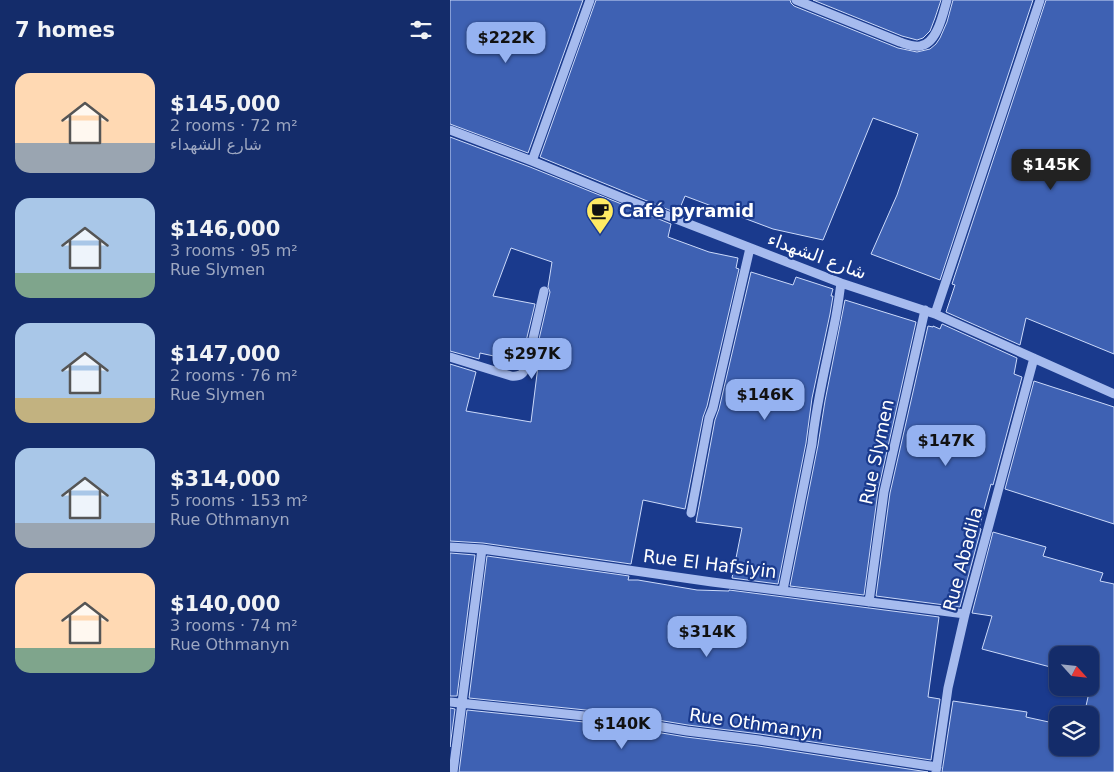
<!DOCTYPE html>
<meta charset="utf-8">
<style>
:root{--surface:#142c6a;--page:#213872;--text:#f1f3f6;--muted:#9da7c1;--line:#33487e;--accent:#95b2f1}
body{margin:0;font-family:"DejaVu Sans",Vazirmatn,sans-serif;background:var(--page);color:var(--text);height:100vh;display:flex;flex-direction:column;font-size:19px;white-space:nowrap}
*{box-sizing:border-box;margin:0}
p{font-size:16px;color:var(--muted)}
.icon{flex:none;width:28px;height:28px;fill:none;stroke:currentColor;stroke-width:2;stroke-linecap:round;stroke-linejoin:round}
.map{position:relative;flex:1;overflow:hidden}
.panel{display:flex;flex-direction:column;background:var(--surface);width:450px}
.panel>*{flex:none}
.needle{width:32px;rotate:117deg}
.fabs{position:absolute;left:599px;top:646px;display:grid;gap:10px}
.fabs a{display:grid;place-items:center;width:50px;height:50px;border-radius:10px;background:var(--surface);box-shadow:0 1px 4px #0004,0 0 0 1px var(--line);font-size:25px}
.price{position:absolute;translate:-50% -42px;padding:0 11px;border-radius:10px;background:var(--accent);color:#111;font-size:16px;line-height:32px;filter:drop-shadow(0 1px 2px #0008)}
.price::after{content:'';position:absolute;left:50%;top:30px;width:15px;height:11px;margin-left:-8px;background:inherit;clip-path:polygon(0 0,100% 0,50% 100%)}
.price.current{background:#222;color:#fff}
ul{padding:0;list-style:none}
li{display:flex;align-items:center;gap:15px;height:125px;padding:0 15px}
li span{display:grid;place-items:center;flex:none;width:140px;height:100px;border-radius:15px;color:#555}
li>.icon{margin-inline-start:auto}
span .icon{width:60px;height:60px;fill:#fffc;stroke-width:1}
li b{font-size:21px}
h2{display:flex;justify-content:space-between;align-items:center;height:60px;padding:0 15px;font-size:21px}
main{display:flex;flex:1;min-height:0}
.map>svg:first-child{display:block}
.building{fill:#3e61b3;stroke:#ccdafa}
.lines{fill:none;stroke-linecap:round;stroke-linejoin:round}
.minor{stroke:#a6bbee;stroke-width:9}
.labels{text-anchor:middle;stroke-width:4.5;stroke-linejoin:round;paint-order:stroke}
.poi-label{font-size:18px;font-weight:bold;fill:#fff;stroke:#1a3a8d;text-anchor:start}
.street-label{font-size:18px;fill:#fff;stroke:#1a3a8d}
</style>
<main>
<section class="panel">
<h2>7 homes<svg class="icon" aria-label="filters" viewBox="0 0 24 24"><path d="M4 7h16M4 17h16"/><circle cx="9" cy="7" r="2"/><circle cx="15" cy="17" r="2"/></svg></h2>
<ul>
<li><span style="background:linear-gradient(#ffd9b3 70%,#9aa5b1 0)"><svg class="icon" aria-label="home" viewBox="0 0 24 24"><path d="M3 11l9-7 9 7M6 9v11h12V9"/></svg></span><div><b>$145,000</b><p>2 rooms · 72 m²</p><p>شارع الشهداء</p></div></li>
<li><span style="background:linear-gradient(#a9c7e8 75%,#7fa58c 0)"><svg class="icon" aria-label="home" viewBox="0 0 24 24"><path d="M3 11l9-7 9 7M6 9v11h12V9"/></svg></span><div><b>$146,000</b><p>3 rooms · 95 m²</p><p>Rue Slymen</p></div></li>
<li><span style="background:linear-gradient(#a9c7e8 75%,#c2b280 0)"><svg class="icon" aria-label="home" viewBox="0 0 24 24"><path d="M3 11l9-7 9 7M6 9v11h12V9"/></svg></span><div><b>$147,000</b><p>2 rooms · 76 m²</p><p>Rue Slymen</p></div></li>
<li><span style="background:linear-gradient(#a9c7e8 75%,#9aa5b1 0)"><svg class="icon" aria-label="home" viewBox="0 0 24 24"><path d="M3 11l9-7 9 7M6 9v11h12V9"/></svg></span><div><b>$314,000</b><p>5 rooms · 153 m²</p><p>Rue Othmanyn</p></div></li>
<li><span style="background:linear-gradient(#ffd9b3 75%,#7fa58c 0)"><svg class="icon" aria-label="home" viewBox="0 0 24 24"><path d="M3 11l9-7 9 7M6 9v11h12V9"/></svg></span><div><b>$140,000</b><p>3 rooms · 74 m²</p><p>Rue Othmanyn</p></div></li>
</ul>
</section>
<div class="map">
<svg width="664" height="772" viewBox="0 0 664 772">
<rect width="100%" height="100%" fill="#1a3a8d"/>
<path class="building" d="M0 0H133L78 153 0 124Z
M146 0H340L341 3 344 6 448 48 467 52 480 49 486 44 490 38 497 22 503 0H583L490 280 421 254 447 195 468 134 423 118 373 240 323 229 235 196 230 208 226 207 224 212 90 157Z
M363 0H491L485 18 480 31 473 38 467 40 452 36Z
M596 0H664V354L576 318 570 345 496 312 505 285 502 284Z
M0 137 80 167 221 224 218 237 259 252 288 258 286 268 289 269 257 406 253 417 235 509 193 500 181 564 33 543 0 541V364L26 372 16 411 81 422 88 366 83 365 100 292 98 287 102 262 61 248 43 296 85 304 71 362 30 353 29 359 0 351Z
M301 272 343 285 346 277 383 289 381 296H383L380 314 362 398 356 443 328 584 282 578 292 528 246 522 265 420 269 409Z
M395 300 466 322 428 491 414 595 340 586 368 445 375 401Z
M492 324 567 358 564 374 572 377 543 485 541 484 529 528 531 529 510 607 426 596 440 493 478 326 483 327V326L490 329Z
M584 381 664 407V524L555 489Z
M543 532 596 547 593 556 653 573 650 581 664 584V772H492L503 701 577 712 576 717 608 724V748H640V715H634L642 679 640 678V655H608V669L532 649 542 616 522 613Z
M0 553 25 555 7 696H0Z
M37 556 179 576 178 580H188L247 590 279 591V590L489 617 478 697 490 699 481 760 310 734 238 725 165 713 19 698Z
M0 708 5 709 0 747Z
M17 710 163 725 236 737 308 746 478 772H9Z"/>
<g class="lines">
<path class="minor" d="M346 0 450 42C456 44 463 47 470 46 487 44 493 14 497 0
M0 130 82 161 177 200 391 283 485 314 664 394
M82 161 140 0
M485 314 590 0
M0 357 61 376C70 377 74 374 77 365L94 291
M241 513 259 418 263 408 300 248
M0 547 32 549 262 582 515 614
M333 590 362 444C366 404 376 365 384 326 387 312 389 298 391 283
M419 602 434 492 475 310
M0 702 164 719 237 731 309 740 487 767
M3 772 32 549
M486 772 498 688 515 614 584 358"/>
</g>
<defs>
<symbol id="cafe-pin" viewBox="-11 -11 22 30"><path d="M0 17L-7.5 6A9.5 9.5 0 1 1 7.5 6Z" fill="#ffea63" stroke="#1a3a8d"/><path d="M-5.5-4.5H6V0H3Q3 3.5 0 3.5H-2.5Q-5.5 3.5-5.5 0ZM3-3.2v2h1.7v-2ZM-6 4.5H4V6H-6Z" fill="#111"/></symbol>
</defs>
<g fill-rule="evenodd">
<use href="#cafe-pin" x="134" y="195" width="32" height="43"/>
</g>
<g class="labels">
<g class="poi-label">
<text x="169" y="217">Café pyramid</text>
</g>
<g class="street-label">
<text transform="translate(367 256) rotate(20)" y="6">شارع الشهداء</text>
<text transform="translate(427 452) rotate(-78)" y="6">Rue Slymen</text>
<text transform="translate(513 559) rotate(-75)" y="6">Rue Abadila</text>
<text transform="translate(260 564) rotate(7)" y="6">Rue El Hafsiyin</text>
<text transform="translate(306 724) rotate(8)" y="6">Rue Othmanyn</text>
</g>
</g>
</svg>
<div class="fabs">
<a><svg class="needle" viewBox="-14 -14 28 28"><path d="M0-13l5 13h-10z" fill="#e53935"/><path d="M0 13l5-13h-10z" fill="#9da7c1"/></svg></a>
<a><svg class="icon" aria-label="layers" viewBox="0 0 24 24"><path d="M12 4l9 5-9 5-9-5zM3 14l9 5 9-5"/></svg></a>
</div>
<b class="price" style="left:56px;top:64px">$222K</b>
<b class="price current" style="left:601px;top:191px">$145K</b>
<b class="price" style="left:82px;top:380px">$297K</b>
<b class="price" style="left:315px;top:421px">$146K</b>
<b class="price" style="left:496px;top:467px">$147K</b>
<b class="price" style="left:257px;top:658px">$314K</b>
<b class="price" style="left:172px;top:750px">$140K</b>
</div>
</main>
